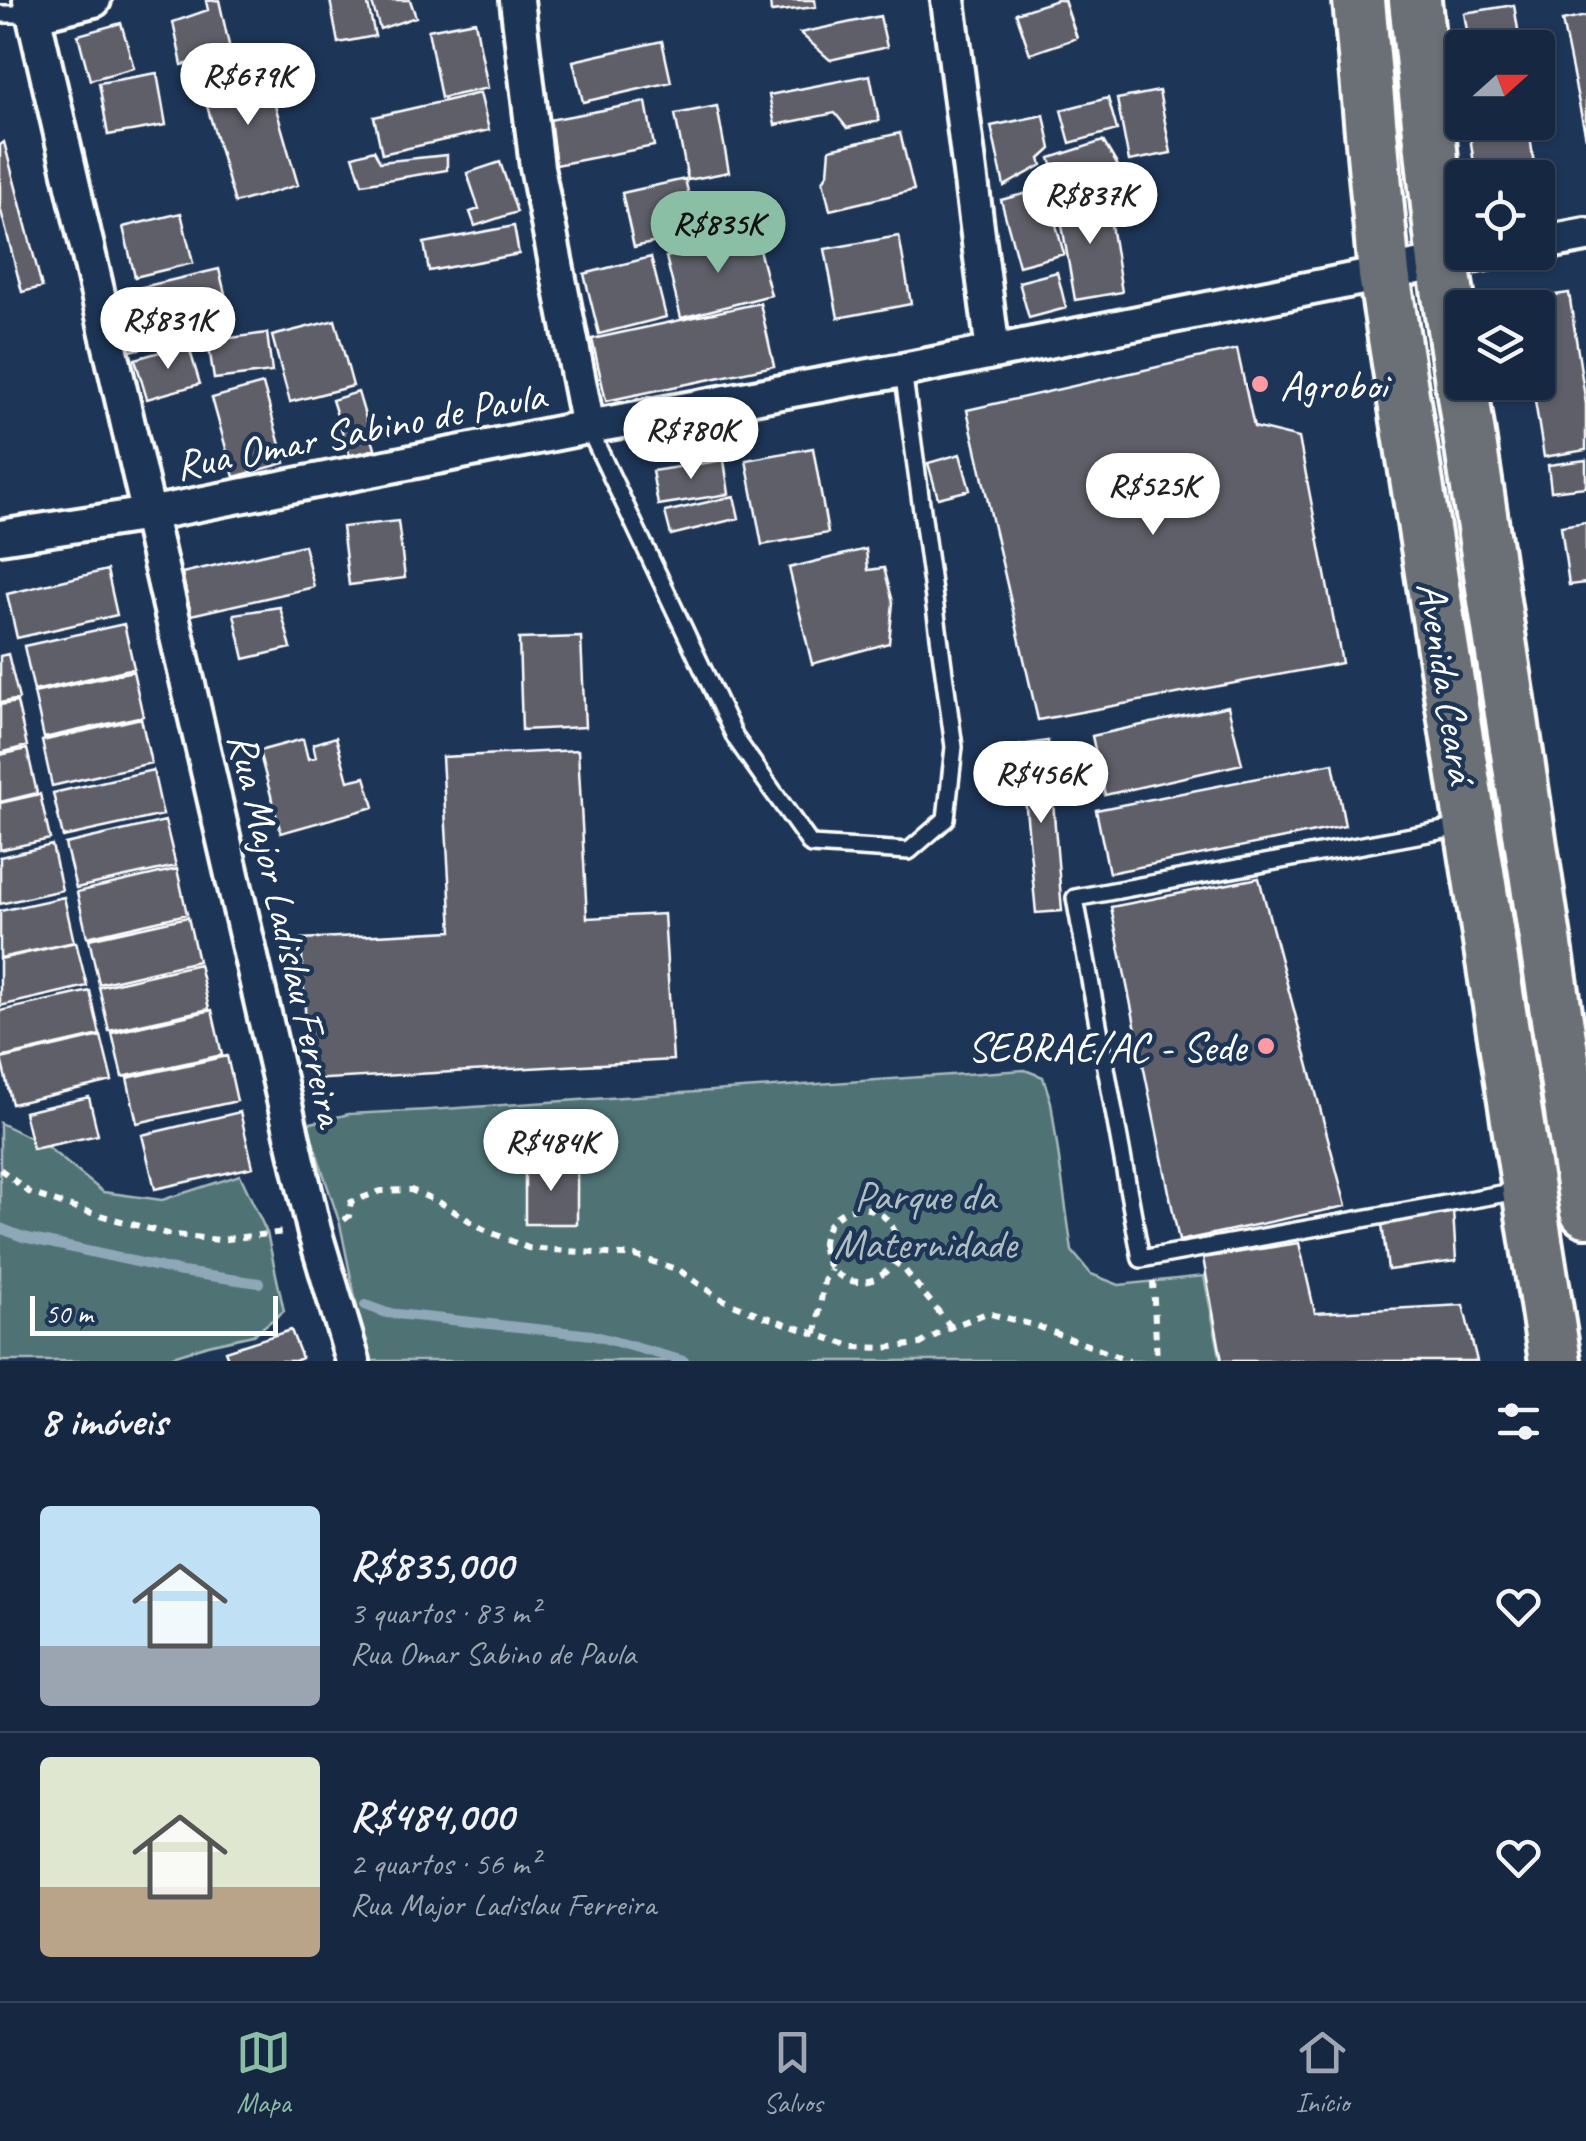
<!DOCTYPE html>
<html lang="pt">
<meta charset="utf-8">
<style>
:root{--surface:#162841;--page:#1f3048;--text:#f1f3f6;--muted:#9ea6b1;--line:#35445a;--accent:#8abfa5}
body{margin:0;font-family:Caveat,sans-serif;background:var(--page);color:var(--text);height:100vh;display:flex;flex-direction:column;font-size:38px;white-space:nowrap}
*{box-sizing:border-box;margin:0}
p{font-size:32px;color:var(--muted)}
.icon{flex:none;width:55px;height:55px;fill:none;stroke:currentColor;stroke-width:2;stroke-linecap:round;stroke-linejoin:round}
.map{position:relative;height:1361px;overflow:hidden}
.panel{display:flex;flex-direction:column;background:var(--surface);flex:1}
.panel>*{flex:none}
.needle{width:65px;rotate:69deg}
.fabs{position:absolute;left:1445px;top:30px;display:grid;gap:20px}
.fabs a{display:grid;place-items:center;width:110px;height:110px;border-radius:10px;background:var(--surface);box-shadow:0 2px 8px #0004,0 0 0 2px var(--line);font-size:50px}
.scale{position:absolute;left:30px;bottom:25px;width:248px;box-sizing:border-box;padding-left:10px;border:5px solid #fff;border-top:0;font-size:28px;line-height:35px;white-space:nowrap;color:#fff;-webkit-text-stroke:8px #1d3557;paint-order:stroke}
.price{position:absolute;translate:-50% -85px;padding:0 22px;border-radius:35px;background:#fff;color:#222;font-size:32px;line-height:65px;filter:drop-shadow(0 2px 5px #0008)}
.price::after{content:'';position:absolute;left:50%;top:60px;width:30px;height:22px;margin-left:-15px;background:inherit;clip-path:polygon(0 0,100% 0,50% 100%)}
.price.current{background:var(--accent);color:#111}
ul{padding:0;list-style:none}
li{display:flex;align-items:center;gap:30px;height:250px;padding:0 40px}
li+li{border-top:2px solid var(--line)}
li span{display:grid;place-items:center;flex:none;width:280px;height:200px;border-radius:10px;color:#555}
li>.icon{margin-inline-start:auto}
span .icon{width:120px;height:120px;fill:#fffc;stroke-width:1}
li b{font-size:42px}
h2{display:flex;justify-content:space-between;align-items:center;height:120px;padding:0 40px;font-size:42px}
.tab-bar{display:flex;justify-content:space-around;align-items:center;height:140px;border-top:2px solid var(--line);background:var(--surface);font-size:28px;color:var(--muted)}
.tab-bar a{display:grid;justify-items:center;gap:5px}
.tab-bar .current{color:var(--accent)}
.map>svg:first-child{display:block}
.green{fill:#507374;stroke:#a8b9ba;stroke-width:2.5}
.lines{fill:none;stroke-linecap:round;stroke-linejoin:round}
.stream{stroke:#8ea8b8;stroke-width:10}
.building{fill:#5f5f69;stroke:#fff;stroke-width:2.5}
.lane-casing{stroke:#fff;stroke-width:22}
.street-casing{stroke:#fff;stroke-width:40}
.primary-casing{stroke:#fff;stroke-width:58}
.path{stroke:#fff;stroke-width:6;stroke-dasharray:8 8;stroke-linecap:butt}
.lane{stroke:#1d3557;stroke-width:15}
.street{stroke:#1d3557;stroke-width:32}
.primary{stroke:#6b6f75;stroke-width:50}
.poi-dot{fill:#ff9aa2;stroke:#1d3557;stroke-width:4}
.labels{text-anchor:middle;stroke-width:9;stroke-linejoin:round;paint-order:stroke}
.poi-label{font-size:42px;fill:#fff;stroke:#1d3557;text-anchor:start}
.street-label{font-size:42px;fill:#fff;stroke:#1d3557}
.park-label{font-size:42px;fill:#b0c0c0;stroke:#1d3557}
</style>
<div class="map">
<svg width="1586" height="1361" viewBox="0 0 1586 1361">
<rect width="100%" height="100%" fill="#1d3557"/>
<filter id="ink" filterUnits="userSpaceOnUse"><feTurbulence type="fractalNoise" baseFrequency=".01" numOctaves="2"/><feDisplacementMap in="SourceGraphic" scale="20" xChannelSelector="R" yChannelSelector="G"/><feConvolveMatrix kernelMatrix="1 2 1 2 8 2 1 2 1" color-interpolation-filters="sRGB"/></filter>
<g filter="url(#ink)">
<path class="green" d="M1025 1070 1043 1077 1051 1102 1072 1251 1091 1274 1119 1285 1204 1276 1221 1361H368L340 1224 307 1124 349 1114 429 1110Z
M0 1123 45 1145 103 1192 162 1200 240 1175 267 1233 284 1311 253 1335 208 1345 157 1361H0Z"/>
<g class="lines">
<path class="stream" d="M0 1228 23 1237 182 1272 259 1283
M365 1305 387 1313 592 1335 684 1361"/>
</g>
<path class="building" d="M219 0 231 54 182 65 173 22 208 10 206 1Z
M330 0H367L375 36 338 43Z
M371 0H410L416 17 380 29Z
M770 0H815L816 7 771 12Z
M1057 0H1064L1077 38 1030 54 1016 13Z
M1514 5 1521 48H1470L1464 13Z
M880 16 887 47 830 60 800 33Z
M1586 16V138L1562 21Z
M475 21 488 88 441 98 428 30Z
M121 23 134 68 90 80 78 35Z
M662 41 671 82 583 102 573 61Z
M260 53 298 185 235 203 197 71Z
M157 73 166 125 108 135 99 83Z
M870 75 879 121 847 128 835 113 775 125 769 95Z
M1159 91 1171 153 1129 161 1117 99Z
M480 93 489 130 382 154 374 117Z
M1108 98 1117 130 1070 143 1061 110Z
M646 102 654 146 556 165 549 120Z
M717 106 729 172 688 180 675 114Z
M1044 115 1051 149 1040 159 1042 165 1004 186 991 126Z
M1468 122H1528L1536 178H1476Z
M900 133 914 190 830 210 823 181 828 173 830 149Z
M1103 141 1118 166 1058 184 1050 158Z
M4 142 42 287 22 292 0 207V145Z
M374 150 380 162 447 155V170L362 184 353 156Z
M500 162 517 212 475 226 470 212 479 209 467 173Z
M685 179 698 233 634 247 622 193Z
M1046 188 1064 254 1019 266 1001 200Z
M1106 194 1122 292 1075 300 1058 202Z
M181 213 193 263 135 277 123 227Z
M514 226 519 254 429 271 424 243Z
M755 234 771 295 681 318 666 257Z
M899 236 911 304 838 318 825 249Z
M651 257 666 317 599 334 584 274Z
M219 269 233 327 126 352 113 294Z
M1057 272 1066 308 1029 318 1019 282Z
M1569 293 1586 404V450L1544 457 1532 382H1538V308H1521L1520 300Z
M760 303 774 366 606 401 592 339Z
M335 320 353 386 290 402 272 336Z
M267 333 272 372 214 379 208 341Z
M188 344 200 384 147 399 135 359Z
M1237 349 1254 427 1299 438 1342 663 1038 720 967 410Z
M263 384 285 463 234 477 212 398Z
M358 392 375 449 350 456 332 400Z
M813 448 828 533 762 545 746 460Z
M960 454 970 490 938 498 928 463Z
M724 460 729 494 658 505 652 471Z
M1586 460V487L1551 491 1548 465Z
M734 496 739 518 671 535 665 512Z
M398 521 405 578 349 585 342 527Z
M1586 522V583L1569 585 1561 526Z
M304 545 314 587 191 615 182 573Z
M866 549 868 570 884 568 893 602 889 643 812 664 789 568Z
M107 570 117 615 17 638 7 594Z
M280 607 291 648 244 659 234 614Z
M124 624 134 668 34 691 24 646Z
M581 637 585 727 522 730 519 639Z
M8 654 19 699 0 703V656Z
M133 671 143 716 44 738 34 693Z
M17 702 27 746 0 753V705Z
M1228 706 1242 764 1105 795 1092 736Z
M141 718 151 763 52 786 42 741Z
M336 737 348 781 365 777 374 807 281 833 259 751 303 739 308 759 316 757 313 744Z
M1048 741 1062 911 1036 913 1020 745Z
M27 749 37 793 0 802V755Z
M578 750 587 918 664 914 673 1060 309 1080 301 939 452 931 442 757Z
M1333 763 1345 826 1109 873 1096 810Z
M153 770 163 815 63 837 53 793Z
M40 794 50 839 0 850V803Z
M165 821 176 866 76 888 65 844Z
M52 845 62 890 0 904V857Z
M177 869 187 914 87 937 77 892Z
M1259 878 1346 1206 1179 1241 1111 907Z
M64 897 74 942 0 958V911Z
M188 917 198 961 99 984 89 939Z
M76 942 87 986 0 1006V959Z
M199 964 209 1009 109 1031 99 987Z
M90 991 100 1035 0 1058V1011Z
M212 1010 222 1055 122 1077 112 1033Z
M101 1036 112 1081 12 1104 1 1059Z
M227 1056 237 1101 137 1123 127 1078Z
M89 1097 98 1135 33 1149 24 1112Z
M240 1112 253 1167 155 1189 142 1135Z
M525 1164H577V1224H525Z
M1453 1210 1456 1261 1388 1270 1382 1224Z
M1299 1243 1315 1313 1463 1305 1477 1361H1222L1203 1258Z
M291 1330 302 1358 295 1361H229L225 1351Z"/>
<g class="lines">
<defs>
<path id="lane" d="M0 14H35
M588 427 736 739 811 845 909 851 946 819 954 747 903 370
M1466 826 1075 898 1141 1259 1523 1190"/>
<path id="street" d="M30 0 314 1230 353 1361
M517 0 537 167 588 427
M948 0 993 352
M35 14 94 0
M1538 244 1586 235
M0 537 149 514 588 427 903 370 1492 252"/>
<path id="primary" d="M1359 0 1384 274 1555 1361
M1415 0 1443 262 1586 1211"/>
</defs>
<use href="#lane" class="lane-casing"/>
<use href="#street" class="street-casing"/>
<use href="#primary" class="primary-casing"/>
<path class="path" d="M0 1169 30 1193 74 1208 168 1234 219 1240 284 1232
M823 1245a37 37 0 1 1 74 0a37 37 0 1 1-74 0Z
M344 1220 349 1216 351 1202 381 1191 411 1190 437 1201 483 1229 528 1248 635 1256 679 1270 719 1298 763 1316 854 1347 883 1348 920 1344 951 1327 987 1313 1037 1326 1129 1361
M893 1261 903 1268 951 1327
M1153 1281 1157 1361
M816 1333 824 1281 831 1269"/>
<use href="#lane" class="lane"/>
<use href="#street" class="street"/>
<use href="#primary" class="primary"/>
</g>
</g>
<g class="poi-dot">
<circle cx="1260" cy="384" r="10"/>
<circle cx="1266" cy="1046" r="10"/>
</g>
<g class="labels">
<g class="poi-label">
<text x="1280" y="399">Agroboi</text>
<text x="1246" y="1061" text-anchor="end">SEBRAE/AC - Sede</text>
</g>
<g class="street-label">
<text transform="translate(360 429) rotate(-11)" y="15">Rua Omar Sabino de Paula</text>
<text transform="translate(1448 682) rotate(81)" y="15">Avenida Ceará</text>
<text transform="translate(288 929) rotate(77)" y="15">Rua Major Ladislau Ferreira</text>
</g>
<g class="park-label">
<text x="925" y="1210">Parque da<tspan x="925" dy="48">Maternidade</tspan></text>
</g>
</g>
</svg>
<div class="fabs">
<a><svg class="needle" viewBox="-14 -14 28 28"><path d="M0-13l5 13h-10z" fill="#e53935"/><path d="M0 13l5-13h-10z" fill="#9ea6b1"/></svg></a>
<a><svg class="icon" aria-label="locate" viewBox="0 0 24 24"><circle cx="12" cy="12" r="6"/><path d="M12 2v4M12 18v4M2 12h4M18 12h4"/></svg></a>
<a><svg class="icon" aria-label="layers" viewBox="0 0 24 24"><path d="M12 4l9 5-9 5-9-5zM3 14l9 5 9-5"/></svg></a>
</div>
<div class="scale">50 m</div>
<b class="price" style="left:248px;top:128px">R$679K</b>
<b class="price" style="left:1090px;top:247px">R$837K</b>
<b class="price current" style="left:718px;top:276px">R$835K</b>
<b class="price" style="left:168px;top:372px">R$831K</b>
<b class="price" style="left:691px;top:482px">R$780K</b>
<b class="price" style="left:1153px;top:538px">R$525K</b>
<b class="price" style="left:1041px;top:826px">R$456K</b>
<b class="price" style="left:551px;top:1194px">R$484K</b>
</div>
<section class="panel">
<h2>8 imóveis<svg class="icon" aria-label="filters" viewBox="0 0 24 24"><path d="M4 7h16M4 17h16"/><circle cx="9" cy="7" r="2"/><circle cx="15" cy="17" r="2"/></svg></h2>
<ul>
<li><span style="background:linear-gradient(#bfe0f5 70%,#9aa5b1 0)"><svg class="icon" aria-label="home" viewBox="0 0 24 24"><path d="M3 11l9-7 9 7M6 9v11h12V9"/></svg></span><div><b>R$835,000</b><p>3 quartos · 83 m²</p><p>Rua Omar Sabino de Paula</p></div><svg class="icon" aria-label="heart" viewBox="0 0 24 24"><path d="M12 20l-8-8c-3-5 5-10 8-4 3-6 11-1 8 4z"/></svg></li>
<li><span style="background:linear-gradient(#dfe7d0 65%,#b9a48a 0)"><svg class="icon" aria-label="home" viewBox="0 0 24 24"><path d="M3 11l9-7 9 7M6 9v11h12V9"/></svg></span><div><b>R$484,000</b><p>2 quartos · 56 m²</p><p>Rua Major Ladislau Ferreira</p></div><svg class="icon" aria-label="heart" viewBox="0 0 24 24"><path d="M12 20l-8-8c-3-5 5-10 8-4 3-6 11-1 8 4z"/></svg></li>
</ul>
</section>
<nav class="tab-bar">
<a class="current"><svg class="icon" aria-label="map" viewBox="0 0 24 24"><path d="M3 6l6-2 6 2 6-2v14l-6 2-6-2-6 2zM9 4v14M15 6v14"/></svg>Mapa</a>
<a><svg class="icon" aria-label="saved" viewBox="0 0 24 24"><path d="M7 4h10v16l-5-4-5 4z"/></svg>Salvos</a>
<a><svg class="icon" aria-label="home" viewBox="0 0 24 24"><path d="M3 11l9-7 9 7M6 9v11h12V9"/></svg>Início</a>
</nav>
